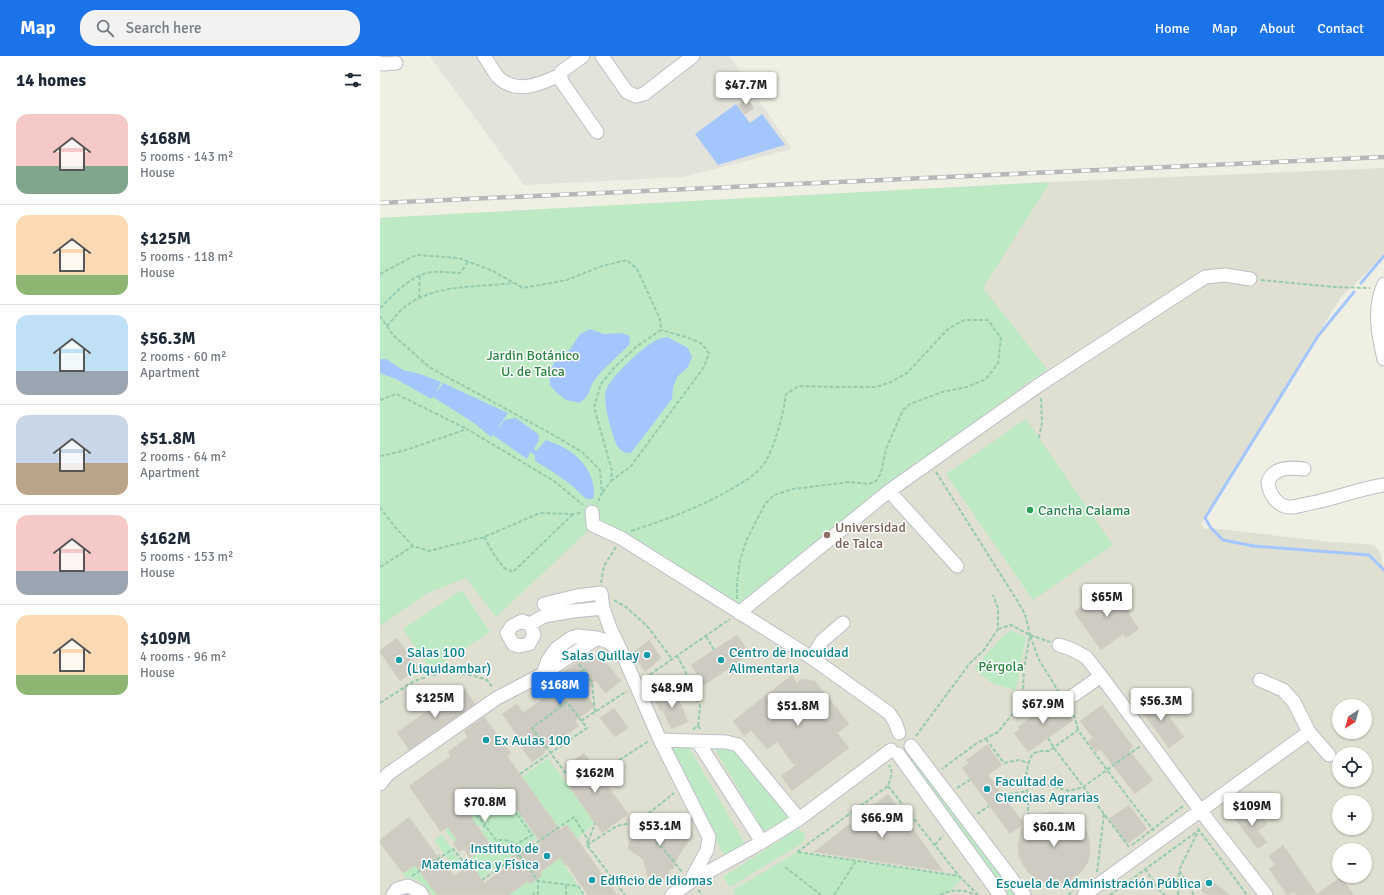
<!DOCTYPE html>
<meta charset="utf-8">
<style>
:root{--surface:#fff;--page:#f2f2f3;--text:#1f2937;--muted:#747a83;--line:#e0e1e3;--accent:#1a73e8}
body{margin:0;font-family:Signika,sans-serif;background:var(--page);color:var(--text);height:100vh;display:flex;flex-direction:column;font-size:15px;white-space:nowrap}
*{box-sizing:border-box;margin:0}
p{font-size:13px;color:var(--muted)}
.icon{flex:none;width:22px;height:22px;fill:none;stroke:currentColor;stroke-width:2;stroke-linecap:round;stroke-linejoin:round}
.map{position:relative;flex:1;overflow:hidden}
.drawer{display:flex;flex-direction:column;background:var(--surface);width:380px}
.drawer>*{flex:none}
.needle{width:26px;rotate:216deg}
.fabs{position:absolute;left:952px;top:643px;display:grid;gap:8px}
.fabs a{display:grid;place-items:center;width:40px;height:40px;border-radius:50%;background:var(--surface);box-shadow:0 1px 3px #0004;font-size:20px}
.price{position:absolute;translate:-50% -34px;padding:0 9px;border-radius:4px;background:#fff;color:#222;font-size:13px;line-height:26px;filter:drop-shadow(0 1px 2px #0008)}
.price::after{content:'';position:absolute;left:50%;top:24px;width:12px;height:9px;margin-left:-6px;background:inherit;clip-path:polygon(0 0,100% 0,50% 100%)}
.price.current{background:var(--accent);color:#fff}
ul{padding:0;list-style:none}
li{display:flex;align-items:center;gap:12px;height:100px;padding:0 16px}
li+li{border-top:1px solid var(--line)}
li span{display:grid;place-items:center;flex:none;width:112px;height:80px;border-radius:12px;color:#555}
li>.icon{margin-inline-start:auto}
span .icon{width:48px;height:48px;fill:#fffc;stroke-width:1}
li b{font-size:17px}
h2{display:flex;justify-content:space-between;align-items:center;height:48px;padding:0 16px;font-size:17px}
header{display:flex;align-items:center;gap:24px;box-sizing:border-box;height:56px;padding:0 20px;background:var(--accent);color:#fff}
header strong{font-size:19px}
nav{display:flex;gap:22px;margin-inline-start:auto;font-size:14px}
.search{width:280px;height:36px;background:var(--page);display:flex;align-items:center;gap:10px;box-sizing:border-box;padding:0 14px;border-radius:16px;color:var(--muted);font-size:15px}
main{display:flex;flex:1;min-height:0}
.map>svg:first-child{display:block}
.industrial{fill:#e3e2db}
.education{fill:#dfdfd2;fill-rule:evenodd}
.green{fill:#bdeac5}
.water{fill:#a4c6ff}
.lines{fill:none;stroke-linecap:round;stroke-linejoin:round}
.stream{stroke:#a4c6ff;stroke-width:3}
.building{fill:#cdcbc2;stroke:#d5d2c1}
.minor-casing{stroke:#bdbfc6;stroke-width:15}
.path{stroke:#95cbae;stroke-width:2;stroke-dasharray:4 2;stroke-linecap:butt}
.minor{stroke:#fff;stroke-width:13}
.rail-casing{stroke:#b7b7b9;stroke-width:4.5}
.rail{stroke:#fff;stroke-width:3;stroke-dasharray:9;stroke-linecap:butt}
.leisure-dot{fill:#2e9e5b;stroke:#fff;stroke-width:1.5}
.education-dot{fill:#8d6e63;stroke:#fff;stroke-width:1.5}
.culture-dot{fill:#0f9aa8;stroke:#fff;stroke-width:1.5}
.labels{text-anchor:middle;stroke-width:3;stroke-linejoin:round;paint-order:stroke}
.park-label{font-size:14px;fill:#2b8440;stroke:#fff}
.leisure-label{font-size:14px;fill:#27864d;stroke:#fff;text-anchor:start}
.education-label{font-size:14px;fill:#785e54;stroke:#fff;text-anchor:start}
.culture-label{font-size:14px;fill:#0d838f;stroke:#fff;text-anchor:start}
</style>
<header>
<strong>Map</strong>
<div class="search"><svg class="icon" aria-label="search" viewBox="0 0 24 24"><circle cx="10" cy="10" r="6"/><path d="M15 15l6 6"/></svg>Search here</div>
<nav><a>Home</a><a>Map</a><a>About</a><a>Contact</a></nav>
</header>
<main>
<section class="drawer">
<h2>14 homes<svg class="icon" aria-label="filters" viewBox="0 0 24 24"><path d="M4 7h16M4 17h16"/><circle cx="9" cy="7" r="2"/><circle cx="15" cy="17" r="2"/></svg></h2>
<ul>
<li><span style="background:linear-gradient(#f6c9c9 65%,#7fa58c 0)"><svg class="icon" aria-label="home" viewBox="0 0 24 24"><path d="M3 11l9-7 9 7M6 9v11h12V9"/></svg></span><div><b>$168M</b><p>5 rooms · 143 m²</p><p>House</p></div></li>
<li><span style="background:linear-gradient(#ffd9b3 75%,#8fb573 0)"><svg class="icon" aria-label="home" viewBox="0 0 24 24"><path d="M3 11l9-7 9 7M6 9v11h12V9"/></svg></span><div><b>$125M</b><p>5 rooms · 118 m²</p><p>House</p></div></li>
<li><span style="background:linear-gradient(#bfe0f5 70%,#9aa5b1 0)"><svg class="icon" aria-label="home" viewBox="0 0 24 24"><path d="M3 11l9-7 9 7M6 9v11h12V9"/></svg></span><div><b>$56.3M</b><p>2 rooms · 60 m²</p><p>Apartment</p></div></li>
<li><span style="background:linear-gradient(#c9d6e8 60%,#b9a48a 0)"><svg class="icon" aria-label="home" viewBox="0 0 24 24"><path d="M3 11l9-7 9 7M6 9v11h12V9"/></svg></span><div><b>$51.8M</b><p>2 rooms · 64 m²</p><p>Apartment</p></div></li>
<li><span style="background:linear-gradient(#f6c9c9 70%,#9aa5b1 0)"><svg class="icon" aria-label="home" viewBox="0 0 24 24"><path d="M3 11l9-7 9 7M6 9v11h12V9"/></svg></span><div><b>$162M</b><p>5 rooms · 153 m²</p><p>House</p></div></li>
<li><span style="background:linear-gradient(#ffd9b3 75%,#8fb573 0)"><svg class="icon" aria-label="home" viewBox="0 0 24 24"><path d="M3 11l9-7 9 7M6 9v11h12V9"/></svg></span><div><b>$109M</b><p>4 rooms · 96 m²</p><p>House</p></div></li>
</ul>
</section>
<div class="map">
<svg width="1004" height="839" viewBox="0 0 1004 839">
<rect width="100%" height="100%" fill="#f0efe3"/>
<path class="industrial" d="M50 0H349L412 93 303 121 144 129Z"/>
<path class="education" d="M1004 112V200L961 241 821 468 825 473 831 472 951 486 986 488 995 490 1000 496 1004 514V839H0V162L670 126ZM959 650H985V676H959ZM959 698H985V724H959ZM959 746H985V772H959ZM959 794H985V820H959Z"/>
<path class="green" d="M670 126 603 232 667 313 508 430 359 554 213 470 116 561 86 522 46 538 0 570V162Z
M646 363 733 489 653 544 566 418Z
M82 534 110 576 51 614 23 573Z
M631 574 646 581 636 634 613 628 594 612 623 580Z
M293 687 307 688 364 786 366 791 346 803 290 693Z
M332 688 354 692 413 761 383 775Z
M533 701 536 702 636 839H627L529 706Z
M168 702 215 767 197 783 188 770 176 769 142 721Z
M122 733 157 782 101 822 88 803 110 788 100 774 103 772 101 769 74 786 65 774Z
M417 773 425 777 424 786 350 831 343 821Z
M62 778 80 805 73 810 54 784Z
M417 796 579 820 581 824 570 835 560 839H355L353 834Z
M180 802 204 839H129L148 825 150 828 162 820 160 816Z
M40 805 44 820 57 839H52C47 830 37 821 26 822L23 817Z"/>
<path class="water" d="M356 48 370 67 382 58 405 89 338 109 315 78Z
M210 273 224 278 241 277 250 280 249 289 220 317 212 328 208 339 200 347 186 344 177 337 170 329 169 317 175 305 190 293 200 278Z
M287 281 308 292 312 301 308 311 297 321 293 332 292 343 251 397C246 397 241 396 238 391 232 381 222 344 226 334 231 321 261 293 273 286 277 283 283 282 287 281Z
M0 303H6L23 314 40 318 61 326 57 335V336L63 327 128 357 118 371 119 372 124 364 136 362 158 378 159 384 154 393 156 395 166 384C173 387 180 389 186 393 203 402 218 424 213 443H206C191 427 174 416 155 405V399L150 396 147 403 113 379 116 374 111 381 94 367 53 341 55 338 51 343 16 323 0 317Z"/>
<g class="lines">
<path class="stream" d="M981 227 1004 200
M974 236 938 280 825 462 831 472 843 484 874 490 989 499 1004 514"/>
</g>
<path class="building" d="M367 42 374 52 365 58 358 49Z
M732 529 751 555 748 557 759 573 746 582 743 578 721 594 694 556Z
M357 579 370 598 324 629 311 609Z
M17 582 38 612 20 625 0 596V594Z
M269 584 281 602 265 616 253 597Z
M205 600H221L241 625 225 637 216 625 203 634 215 650 195 665 199 670 164 695 165 697 152 706 141 691 144 689 122 658 137 648 143 657 181 630 175 622Z
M412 619 417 627 422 623 435 625 469 668 457 677 469 692 412 735 401 720 415 710 397 686 387 693 371 674 364 680 353 665Z
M84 632 95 648 29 694 17 676 65 643 66 645Z
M295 634 308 666 291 673 283 654 280 655 275 643Z
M773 639 804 681 789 692 758 650Z
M677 643 693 664 648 696 634 677 640 673 638 671Z
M722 649 753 691 749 694 773 724 755 738 720 693 716 696 708 685 713 682 700 665Z
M234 652 248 672 235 681 220 662Z
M104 661 131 697 127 700 180 774 187 769 237 839H208L187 809 186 810 180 802 160 816 162 820 150 828 148 825 129 839H57L35 809 23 817 0 787V784L29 761 57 800 59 798 74 820 91 808 104 827 134 806 131 801 142 793 145 798 161 787 122 733 88 757 110 788 90 802 84 793 79 796 73 787 77 784 68 771 61 776 29 730 71 700 68 696 88 681 84 675Z
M607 689 622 709 608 719 644 768 630 778 582 712 589 707 586 704Z
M204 697 248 758 222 777 189 730 195 725 185 710Z
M508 738 563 815 434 796Z
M749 749 767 773 747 788 729 763Z
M861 753 869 763 878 756 887 768 878 775 887 786 878 793 852 759Z
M673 756 682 757 690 760 698 765 704 771 708 780 710 788V797L708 806 703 814 697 820 689 825 680 828H672L663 826 655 822 648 816 643 809 639 800 638 791 641 773 655 761 664 758Z
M302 765 313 779 299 799 293 813 289 814 288 822 268 821 263 803 248 793 252 774 261 775 264 772 279 770Z
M903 789 937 838 961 821 974 839H917L914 836 907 839 889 813 895 809 889 800Z
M827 821 850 839H826L820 833Z"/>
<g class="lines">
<defs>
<path id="minor" d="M104 0C109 7 113 15 118 21 136 39 161 28 180 19
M203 0 181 16 180 18 182 26 217 76
M222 0 247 36 256 40 264 38 313 0
M0 7 3 8 16 7
M1004 228C993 252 998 278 1004 303
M924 413C910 411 893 411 888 426 889 438 897 451 911 451 917 451 925 448 932 447 956 442 979 433 1004 429
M509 435 577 510
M212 456 213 469 241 482 432 602 509 657 515 666 519 677
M164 548 197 540 221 537 223 552
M359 557 509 435 659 329 825 221 845 219 870 223
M150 568 154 579 149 588 139 590 133 588 127 577 132 570 142 565 150 568 164 560 193 555 223 552 230 572 243 599 280 684 329 781 327 794 310 826
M679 589 691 593 706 601 721 620 820 754 886 839
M432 602 442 585 463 567
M163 618 168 604 176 593 191 582 198 580 217 582
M880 624 903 634 914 646 929 676
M694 639 721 620
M280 684 346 686 358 689 419 763 382 786 318 686
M531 690 644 839
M518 698 620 839
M0 728 8 718 117 642 163 618 217 582 229 586 240 596
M419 763 511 694
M13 839 17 833 28 830 40 836 42 839
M292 839 310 826 382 786
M704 839 929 676 949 699"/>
</defs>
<use href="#minor" class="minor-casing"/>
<path class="path" d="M0 218 36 199 79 202 113 215 143 232 187 224 222 210 247 204 257 213 280 263 281 274 257 290 234 312 221 328 214 351 232 415 231 425 222 437
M881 224 954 231 990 232
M39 242 40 219
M0 252C15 238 30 219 52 216 61 215 71 217 80 217L88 206
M0 260 13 279 49 311 170 377 202 396 220 414 222 437 217 448
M7 270C12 265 16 259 21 254 51 227 96 232 133 227
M0 344 16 338 87 373
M659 382 662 367 661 342
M0 400 23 395 87 373 174 425 203 449
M556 416 638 546 645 558 650 579 644 612 643 635 634 656 618 676 597 687 562 713
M231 425 251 410 324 311 329 297 321 287 306 281 281 274
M0 451 15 471 33 490 49 495 104 481 160 457 193 458 201 457
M251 475C288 463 324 450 358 429 367 424 377 417 384 408 394 393 404 357 406 338L419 330 455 331H496L511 326 528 316 568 273 584 264H608L621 282 618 307 606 323 587 331 562 336 530 348 523 354 506 393 501 417 496 425 489 428 469 426 413 433 394 439 385 448 367 483 360 504 357 527V543
M104 481 115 500 124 512 133 516 193 458
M0 511 33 490
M221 527 224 510 236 491
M234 544 246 551 267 570 292 603
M618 573 631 569 650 579 659 604 695 662 698 674
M650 579 670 586
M326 580 334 594
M297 599 312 629 320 650 318 670 312 674
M199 608 212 626 215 656
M195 620 206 612
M265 622 350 563
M0 647 34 625 63 616 91 619 107 624 112 631
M201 665 247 635
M318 670 321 674
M536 680 590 607 604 594 618 573V552L613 539
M668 682 674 692 749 791
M606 683 624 707 639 704 649 707
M219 717 269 685
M140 718 207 672 187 646 152 672 193 727
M645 723 689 735 703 731 759 691 760 692
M508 730 579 820 598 839
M117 732 139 761
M577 732 590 724
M624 742 630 738 647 735
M92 754 105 769
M597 758 609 750
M141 759 139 761 152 779 137 788 139 799 158 825
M259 765 294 737
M648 767V739L645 723 650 702 654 697 661 695H669L698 674 727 714 774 775
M103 771 105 769 116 784H125L137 788
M208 786 215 767
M207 789 237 770 259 765 264 770 303 817
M555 789 563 779
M752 789 803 750 804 751
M417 796 508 730 512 717 509 709
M418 796 579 820
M405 811 441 839
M765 813 780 835 785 839
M717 816 724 758
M32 820 73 793 87 810
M102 824 194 761 208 784 207 789 245 839
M318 834 321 837 322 839
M153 836 154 839
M158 839V825L198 830 204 839
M186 839V828
M454 839 476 805
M560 839C573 833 583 833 596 839
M688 839 693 835
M730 839 819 774 867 839
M798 839 799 815
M814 839 799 814 819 774 817 770"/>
<use href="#minor" class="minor"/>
<defs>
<path id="rail" d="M0 147 1004 101"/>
</defs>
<use href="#rail" class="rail-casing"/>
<use href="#rail" class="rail"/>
</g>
<circle class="leisure-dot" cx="650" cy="454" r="4"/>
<circle class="education-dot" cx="447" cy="479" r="4"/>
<g class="culture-dot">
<circle cx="267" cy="599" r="4"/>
<circle cx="19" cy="604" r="4"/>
<circle cx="341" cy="604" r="4"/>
<circle cx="106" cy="684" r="4"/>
<circle cx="607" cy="733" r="4"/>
<circle cx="167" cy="800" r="4"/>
<circle cx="212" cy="824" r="4"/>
<circle cx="829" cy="827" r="4"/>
</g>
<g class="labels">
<g class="park-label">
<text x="153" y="304">Jardin Botánico<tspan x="153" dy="16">U. de Talca</tspan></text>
<text x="621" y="615">Pérgola</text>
</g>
<g class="leisure-label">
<text x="658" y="459">Cancha Calama</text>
</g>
<g class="education-label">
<text x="455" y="476">Universidad<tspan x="455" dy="16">de Talca</tspan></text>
</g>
<g class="culture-label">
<text x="27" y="601">Salas 100<tspan x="27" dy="16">(Liquidambar)</tspan></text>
<text x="349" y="601">Centro de Inocuidad<tspan x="349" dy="16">Alimentaria</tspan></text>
<text x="259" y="604" text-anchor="end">Salas Quillay</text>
<text x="114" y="689">Ex Aulas 100</text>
<text x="615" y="730">Facultad de<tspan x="615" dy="16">Ciencias Agrarias</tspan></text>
<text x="159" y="797" text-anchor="end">Instituto de<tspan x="159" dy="16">Matemática y Física</tspan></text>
<text x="220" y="829">Edificio de Idiomas</text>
<text x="821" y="832" text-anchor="end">Escuela de Administración Pública</text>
</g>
</g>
</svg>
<div class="fabs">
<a><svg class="needle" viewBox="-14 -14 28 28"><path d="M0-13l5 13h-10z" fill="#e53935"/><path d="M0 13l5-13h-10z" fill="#747a83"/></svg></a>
<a><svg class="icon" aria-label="locate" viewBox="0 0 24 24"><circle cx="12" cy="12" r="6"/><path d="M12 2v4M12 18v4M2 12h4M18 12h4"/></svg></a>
<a>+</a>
<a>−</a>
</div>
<b class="price" style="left:366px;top:50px">$47.7M</b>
<b class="price" style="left:727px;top:562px">$65M</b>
<b class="price current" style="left:180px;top:650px">$168M</b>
<b class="price" style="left:292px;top:653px">$48.9M</b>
<b class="price" style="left:55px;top:663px">$125M</b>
<b class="price" style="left:781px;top:666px">$56.3M</b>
<b class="price" style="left:663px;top:669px">$67.9M</b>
<b class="price" style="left:418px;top:671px">$51.8M</b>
<b class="price" style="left:215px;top:738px">$162M</b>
<b class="price" style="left:105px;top:767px">$70.8M</b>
<b class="price" style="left:872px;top:771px">$109M</b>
<b class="price" style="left:502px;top:783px">$66.9M</b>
<b class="price" style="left:280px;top:791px">$53.1M</b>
<b class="price" style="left:674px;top:792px">$60.1M</b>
</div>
</main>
